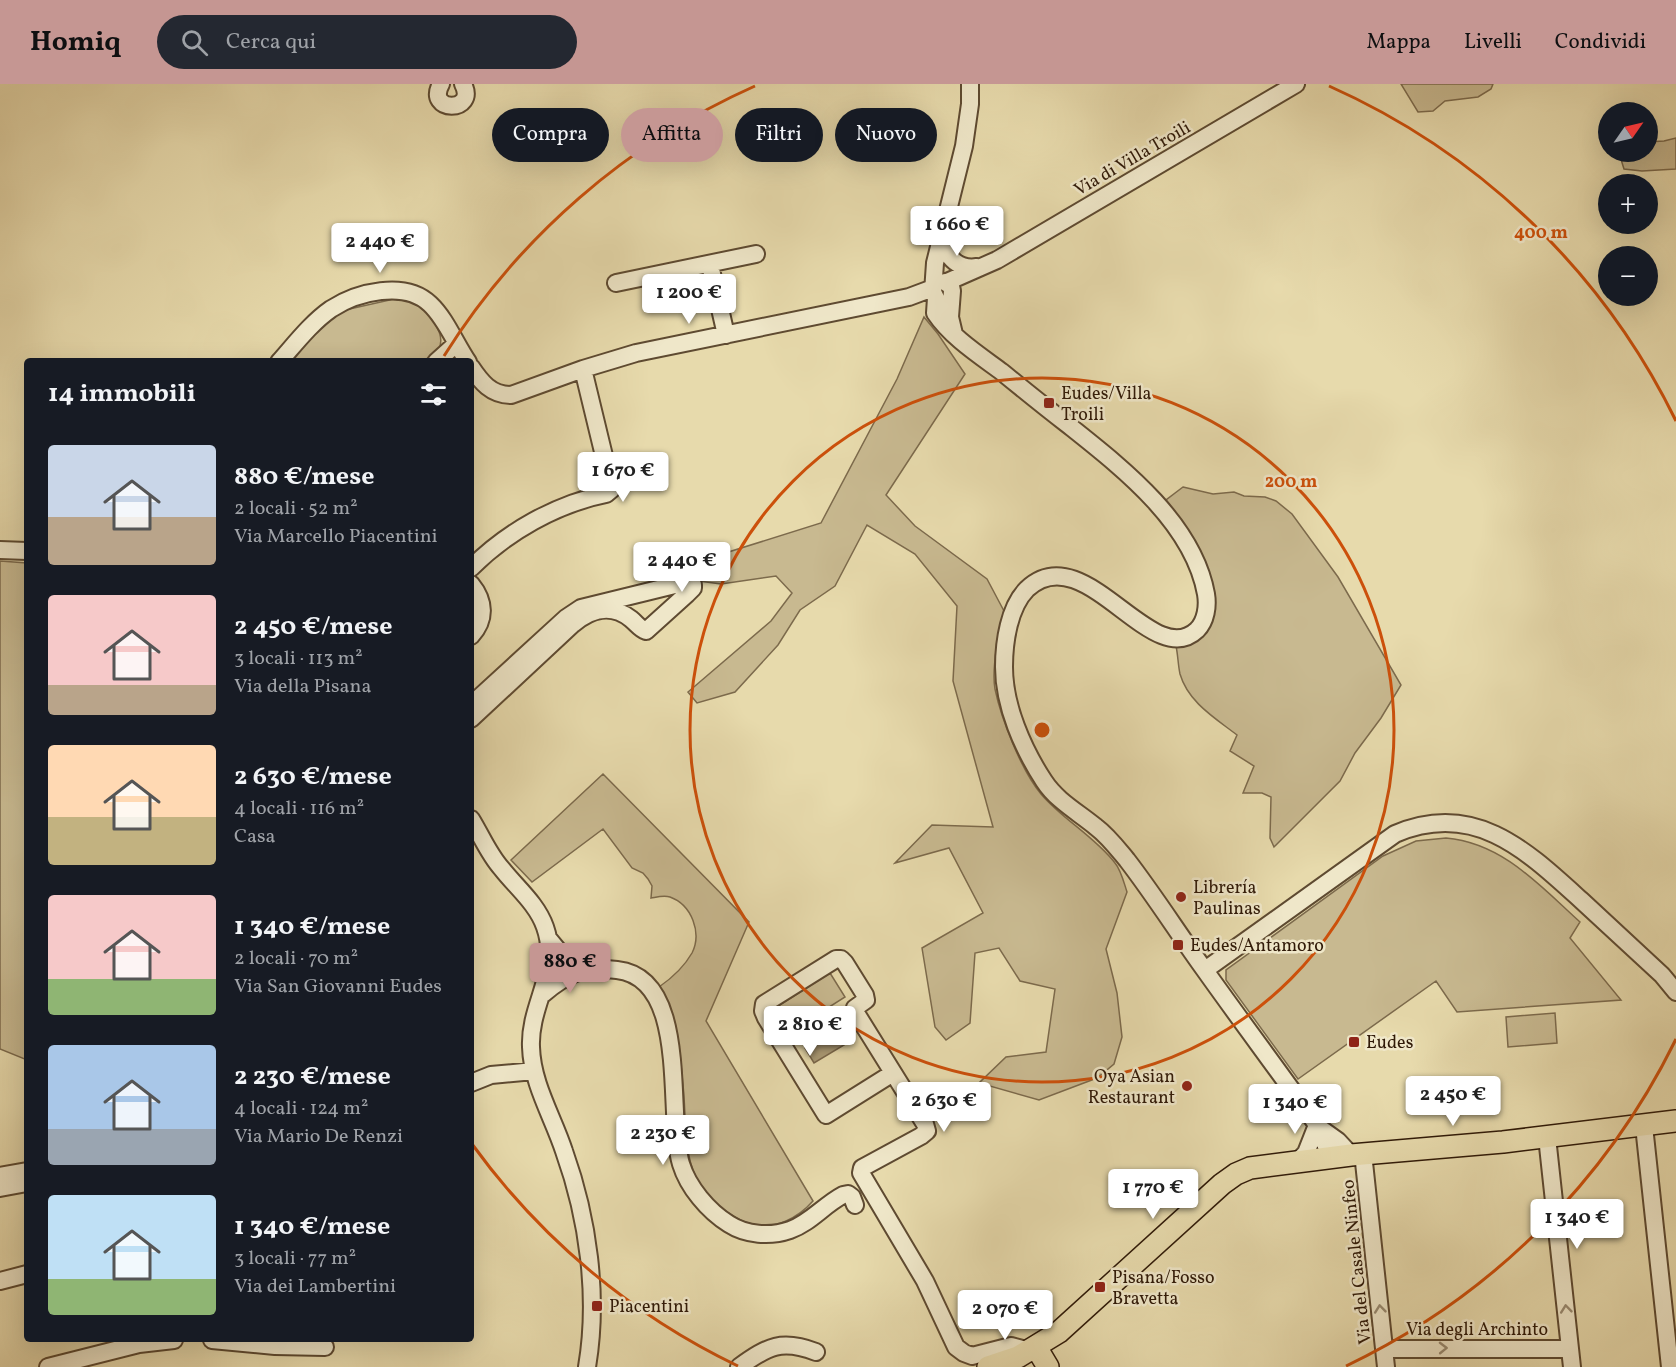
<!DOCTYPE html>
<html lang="it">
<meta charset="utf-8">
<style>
:root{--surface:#171b24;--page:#242831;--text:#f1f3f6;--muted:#9ea1a6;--accent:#c59692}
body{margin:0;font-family:Vollkorn,serif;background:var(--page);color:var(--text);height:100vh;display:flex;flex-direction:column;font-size:22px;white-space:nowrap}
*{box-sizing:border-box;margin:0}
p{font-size:20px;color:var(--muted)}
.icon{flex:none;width:33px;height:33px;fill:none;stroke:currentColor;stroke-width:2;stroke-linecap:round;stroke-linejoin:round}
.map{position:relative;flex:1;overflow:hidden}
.sheet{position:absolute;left:24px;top:274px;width:450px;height:984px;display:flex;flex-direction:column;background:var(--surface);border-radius:6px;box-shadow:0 6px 24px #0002}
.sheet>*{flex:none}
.guide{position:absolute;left:492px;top:24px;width:570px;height:54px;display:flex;gap:12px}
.needle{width:39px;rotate:56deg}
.controls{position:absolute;left:1598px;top:18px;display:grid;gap:12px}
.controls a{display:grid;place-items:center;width:60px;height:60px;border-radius:50%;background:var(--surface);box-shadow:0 6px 24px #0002;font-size:30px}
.price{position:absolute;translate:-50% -51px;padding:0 14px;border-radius:6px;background:#fff;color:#222;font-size:20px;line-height:39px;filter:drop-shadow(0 2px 3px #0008)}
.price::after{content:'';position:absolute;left:50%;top:36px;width:18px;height:14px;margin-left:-9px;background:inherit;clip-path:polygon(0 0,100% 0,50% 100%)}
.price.selected{background:var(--accent);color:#111}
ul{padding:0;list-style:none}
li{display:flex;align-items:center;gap:18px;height:150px;padding:0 24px}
li span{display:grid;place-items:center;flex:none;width:168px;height:120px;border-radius:6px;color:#555}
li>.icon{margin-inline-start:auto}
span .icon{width:72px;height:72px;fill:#fffc;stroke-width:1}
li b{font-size:26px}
h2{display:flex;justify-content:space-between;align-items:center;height:72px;padding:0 24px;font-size:26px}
.tag{padding:0 21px;border-radius:27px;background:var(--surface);box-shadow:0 6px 24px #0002;font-size:21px;line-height:54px}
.tag.selected{background:var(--accent);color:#111}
header{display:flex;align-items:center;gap:36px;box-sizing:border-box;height:84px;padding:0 30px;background:var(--accent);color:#111}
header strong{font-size:28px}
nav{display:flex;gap:33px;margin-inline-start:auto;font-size:21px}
.search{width:420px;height:54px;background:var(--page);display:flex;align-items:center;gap:15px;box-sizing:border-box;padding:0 21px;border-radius:33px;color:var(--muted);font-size:22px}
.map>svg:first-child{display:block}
.green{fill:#c8b990;stroke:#7c6a4c;stroke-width:1.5}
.water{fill:#a99974;stroke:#796649;stroke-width:1.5}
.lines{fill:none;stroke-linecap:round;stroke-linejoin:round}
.minor-casing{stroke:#5e4a31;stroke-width:20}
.major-casing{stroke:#301a08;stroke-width:24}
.minor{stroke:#efe7c9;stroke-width:16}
.major{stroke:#e7daac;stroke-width:21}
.oneway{stroke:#998b72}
.ring{fill:none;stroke:#cc500b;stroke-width:3}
.poi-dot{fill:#8f2418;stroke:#efe7c9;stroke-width:2}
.labels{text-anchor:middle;stroke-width:5;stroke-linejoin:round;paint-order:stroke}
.street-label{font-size:18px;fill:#301a08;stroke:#efe7c9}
.poi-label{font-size:18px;fill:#301a08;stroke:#efe7c9;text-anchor:start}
.centre{fill:#cc500b;stroke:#efe7c9;stroke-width:3}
.ring-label{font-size:18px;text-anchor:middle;font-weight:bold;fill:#cc500b;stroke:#efe7c9;stroke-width:5;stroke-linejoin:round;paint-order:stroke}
</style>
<header>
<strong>Homiq</strong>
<div class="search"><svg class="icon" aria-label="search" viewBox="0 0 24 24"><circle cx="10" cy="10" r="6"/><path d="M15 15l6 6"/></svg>Cerca qui</div>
<nav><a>Mappa</a><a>Livelli</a><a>Condividi</a></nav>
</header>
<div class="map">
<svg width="1676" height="1283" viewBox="0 0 1676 1283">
<rect width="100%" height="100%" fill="#e7daac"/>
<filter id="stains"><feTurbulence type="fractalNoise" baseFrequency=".00333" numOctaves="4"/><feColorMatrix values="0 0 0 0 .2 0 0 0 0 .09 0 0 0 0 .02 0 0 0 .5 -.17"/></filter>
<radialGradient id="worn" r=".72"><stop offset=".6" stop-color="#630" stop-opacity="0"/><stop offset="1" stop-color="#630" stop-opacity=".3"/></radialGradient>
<path class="green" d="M1401 0H1493L1491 5 1478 13 1445 17 1433 27 1418 28Z
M1676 54V85L1642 87 1624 85 1619 69 1621 68H1647V58L1664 57Z
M394 215C401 216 407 216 413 219 428 226 448 250 438 267 436 271 431 274 428 277L289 278 326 236 345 226Z
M924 233 938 250 965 290 886 411 915 442 987 495 1004 527C999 548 991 583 995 605 1001 634 1021 686 1041 710 1062 735 1094 752 1115 779 1121 786 1124 799 1127 808L1106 865 1117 909 1122 953 1114 980 1097 994 1039 1016 979 999 1006 973 1046 968 1055 905 1020 897 999 864 975 869 970 939 946 956 935 943 922 864 983 829 949 764 895 779 932 741 993 743 953 597 957 522 915 470 867 441 835 502 800 526 778 561 735 608 697 619 688 608 771 537 792 509 776 492 721 500 699 497 690 480 821 439 897 295Z
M1183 403 1213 410 1234 408 1244 412 1265 413 1276 417 1292 430 1338 493 1401 601 1381 634 1355 669 1340 697 1274 763 1270 754 1271 713 1262 709H1243L1254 682 1230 667 1237 651C1215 634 1188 618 1180 590 1178 581 1178 571 1176 562L1206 544 1192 454 1166 416Z
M0 477 27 479V976L0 965Z
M603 690 749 838 706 937 813 1117C798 1134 775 1146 752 1140 739 1137 731 1131 720 1123 679 1090 688 1047 683 1001 680 967 676 933 659 903 672 894 684 883 692 869 702 849 692 821 670 813 664 811 657 813 651 814L652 802 648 795 643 789 632 784 603 745 532 798 511 776Z
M1446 754C1503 759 1540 802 1580 838L1570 854 1621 916 1457 928 1436 897 1298 995 1226 896V886L1383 772 1416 757Z
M830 889 845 913 793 946 778 922Z
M1555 929 1557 959 1508 963 1506 933Z"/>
<path class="water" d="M835 946 844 961 814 979 805 964Z"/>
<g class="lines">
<defs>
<path id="minor" d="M441 0C425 29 478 29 463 0
M970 0V20L964 62 935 179 933 208 936 214 935 229C951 253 979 271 1002 288 1024 306 1045 323 1067 340 1121 383 1193 438 1206 510 1208 522 1206 537 1197 546 1152 589 1084 451 1027 505 1009 523 1004 558 1004 583 1004 622 1023 665 1044 697 1057 717 1078 728 1096 743 1108 752 1117 764 1127 776 1154 811 1178 849 1204 885 1241 937 1280 989 1317 1041L1331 1074
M941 159C949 174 958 186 977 183
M710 181 726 251
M945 198 951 202 952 207 950 233 954 250
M947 198 997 176 1296 0
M616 199 756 170
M279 278C295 260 311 239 331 225 357 208 405 196 430 220 446 235 455 259 468 278
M436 278 456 260
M471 283C481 298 491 311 511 311L583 285 636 269 909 213 933 204
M0 466 27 467
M471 484C507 448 556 420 606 410L612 405 583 285
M471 500C485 517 486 536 471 552
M471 621 566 534 581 524 687 498 693 501V504L687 510 646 547C640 545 637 540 631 535 611 519 591 525 573 540L471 635
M471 735C481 751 489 771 502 785 517 804 537 820 545 843 561 888 529 920 531 963 532 1000 553 1033 564 1067 588 1134 599 1212 587 1283
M548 854 567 877 583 885
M1205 886 1395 750C1474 716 1526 766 1581 816 1608 841 1635 866 1662 891L1676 908
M543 910C568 889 583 882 617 886 691 894 666 1032 681 1080 688 1103 708 1127 729 1140 746 1151 770 1153 790 1146 810 1139 824 1121 843 1111L848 1110 852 1113 855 1121
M893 989 826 1031 766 934 763 927 764 920 836 875H841L845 879 865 911 866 916 855 924 856 929 925 1040 927 1047 921 1052 862 1084 861 1089 925 1197 956 1263 964 1269 972 1272 1011 1262 1030 1267
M471 999 491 991 534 987
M1317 1042 1338 1057 1351 1071
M1644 1042 1670 1283
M1547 1053 1572 1283
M1363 1069 1386 1283
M1298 1077 1306 1069 1317 1041
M0 1092 27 1087
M0 1104 27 1099
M0 1197 27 1190
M212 1256 275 1262 325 1263
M1385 1265H1570
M48 1283 139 1260 174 1256
M739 1283C768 1262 782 1255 816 1268"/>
<path id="major" d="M1036 1263 1048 1283
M988 1283 1018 1273 1059 1248 1222 1100 1236 1090 1250 1084 1351 1071 1503 1058 1676 1037"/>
</defs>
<use href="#minor" class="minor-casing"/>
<use href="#major" class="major-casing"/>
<use href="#minor" class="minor"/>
<use href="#major" class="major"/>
</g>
<defs><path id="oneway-chevron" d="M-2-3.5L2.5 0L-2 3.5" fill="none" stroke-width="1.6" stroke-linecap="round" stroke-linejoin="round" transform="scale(1.5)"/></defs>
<g class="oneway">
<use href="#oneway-chevron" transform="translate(1380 1225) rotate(-96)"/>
<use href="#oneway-chevron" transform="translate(1566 1225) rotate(-96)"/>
<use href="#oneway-chevron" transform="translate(1443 1264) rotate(-1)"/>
</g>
<g class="ring">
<circle cx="1042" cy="646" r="352"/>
<path d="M1676 955A705 705 0 0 1 1346 1282M738 1282A705 705 0 0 1 472 1060M444 272A705 705 0 0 1 755 2M1329 2A705 705 0 0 1 1676 337"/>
</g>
<g class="poi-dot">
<rect x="1043" y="313" width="12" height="12" rx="3"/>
<circle cx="1181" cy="813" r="6"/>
<rect x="1172" y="855" width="12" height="12" rx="3"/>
<rect x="1348" y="952" width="12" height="12" rx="3"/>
<circle cx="1187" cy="1002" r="6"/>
<rect x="1094" y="1197" width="12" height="12" rx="3"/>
<rect x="591" y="1216" width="12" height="12" rx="3"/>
</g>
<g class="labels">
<g class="street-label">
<text transform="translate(1132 74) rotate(-30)" y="6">Via di Villa Troili</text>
<text transform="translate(1356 1178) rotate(-96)" y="6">Via del Casale Ninfeo</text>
<text x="1477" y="1251">Via degli Archinto</text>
</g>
<g class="poi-label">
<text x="1061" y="315">Eudes/Villa<tspan x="1061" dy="21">Troili</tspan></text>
<text x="1193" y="809">Librería<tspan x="1193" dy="21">Paulinas</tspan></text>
<text x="1190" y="867">Eudes/Antamoro</text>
<text x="1366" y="964">Eudes</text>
<text x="1175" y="998" text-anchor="end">Oya Asian<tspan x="1175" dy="21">Restaurant</tspan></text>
<text x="1112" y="1199">Pisana/Fosso<tspan x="1112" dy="21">Bravetta</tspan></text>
<text x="609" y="1228">Piacentini</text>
</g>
</g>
<circle cx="1042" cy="646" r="9" class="centre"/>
<g class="ring-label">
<text x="1541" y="154">400 m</text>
<text x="1291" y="403">200 m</text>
</g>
<rect width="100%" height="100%" filter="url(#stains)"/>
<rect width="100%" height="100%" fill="url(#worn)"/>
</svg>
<div class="controls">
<a><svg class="needle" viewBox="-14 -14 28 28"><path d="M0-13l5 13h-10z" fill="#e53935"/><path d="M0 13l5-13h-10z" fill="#9ea1a6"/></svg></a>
<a>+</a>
<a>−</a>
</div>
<b class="price" style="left:957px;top:173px">1 660 €</b>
<b class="price" style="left:380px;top:190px">2 440 €</b>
<b class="price" style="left:689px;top:241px">1 200 €</b>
<b class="price" style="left:623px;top:419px">1 670 €</b>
<b class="price" style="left:682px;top:509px">2 440 €</b>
<b class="price selected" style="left:570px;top:910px">880 €</b>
<b class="price" style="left:810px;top:973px">2 810 €</b>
<b class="price" style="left:1453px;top:1043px">2 450 €</b>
<b class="price" style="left:944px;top:1049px">2 630 €</b>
<b class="price" style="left:1295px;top:1051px">1 340 €</b>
<b class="price" style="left:663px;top:1082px">2 230 €</b>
<b class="price" style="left:1153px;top:1136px">1 770 €</b>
<b class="price" style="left:1577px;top:1166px">1 340 €</b>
<b class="price" style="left:1005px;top:1257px">2 070 €</b>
<div class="guide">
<a class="tag">Compra</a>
<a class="tag selected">Affitta</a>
<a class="tag">Filtri</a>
<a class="tag">Nuovo</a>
</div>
<section class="sheet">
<h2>14 immobili<svg class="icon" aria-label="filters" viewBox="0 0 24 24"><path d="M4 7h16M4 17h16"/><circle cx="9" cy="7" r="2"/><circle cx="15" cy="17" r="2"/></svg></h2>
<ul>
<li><span style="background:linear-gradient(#c9d6e8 60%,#b9a48a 0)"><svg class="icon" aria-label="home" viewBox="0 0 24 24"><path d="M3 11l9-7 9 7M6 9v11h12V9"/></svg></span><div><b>880 €/mese</b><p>2 locali · 52 m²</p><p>Via Marcello Piacentini</p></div></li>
<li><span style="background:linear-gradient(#f6c9c9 75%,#b9a48a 0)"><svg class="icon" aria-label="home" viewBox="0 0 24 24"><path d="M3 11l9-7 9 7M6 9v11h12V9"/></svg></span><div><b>2 450 €/mese</b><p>3 locali · 113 m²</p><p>Via della Pisana</p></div></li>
<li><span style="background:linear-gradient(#ffd9b3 60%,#c2b280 0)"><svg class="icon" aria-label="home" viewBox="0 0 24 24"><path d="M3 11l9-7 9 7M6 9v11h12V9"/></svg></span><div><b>2 630 €/mese</b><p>4 locali · 116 m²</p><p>Casa</p></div></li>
<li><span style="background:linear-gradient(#f6c9c9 70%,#8fb573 0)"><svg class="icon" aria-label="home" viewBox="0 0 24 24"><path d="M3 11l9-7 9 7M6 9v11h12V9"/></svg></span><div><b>1 340 €/mese</b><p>2 locali · 70 m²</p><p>Via San Giovanni Eudes</p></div></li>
<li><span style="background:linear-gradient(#a9c7e8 70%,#9aa5b1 0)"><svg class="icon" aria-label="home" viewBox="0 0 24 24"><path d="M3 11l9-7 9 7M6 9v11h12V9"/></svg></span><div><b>2 230 €/mese</b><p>4 locali · 124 m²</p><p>Via Mario De Renzi</p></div></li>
<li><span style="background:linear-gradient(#bfe0f5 70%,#8fb573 0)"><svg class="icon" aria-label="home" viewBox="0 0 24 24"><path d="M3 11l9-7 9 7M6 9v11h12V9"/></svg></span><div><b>1 340 €/mese</b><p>3 locali · 77 m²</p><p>Via dei Lambertini</p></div></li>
</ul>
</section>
</div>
